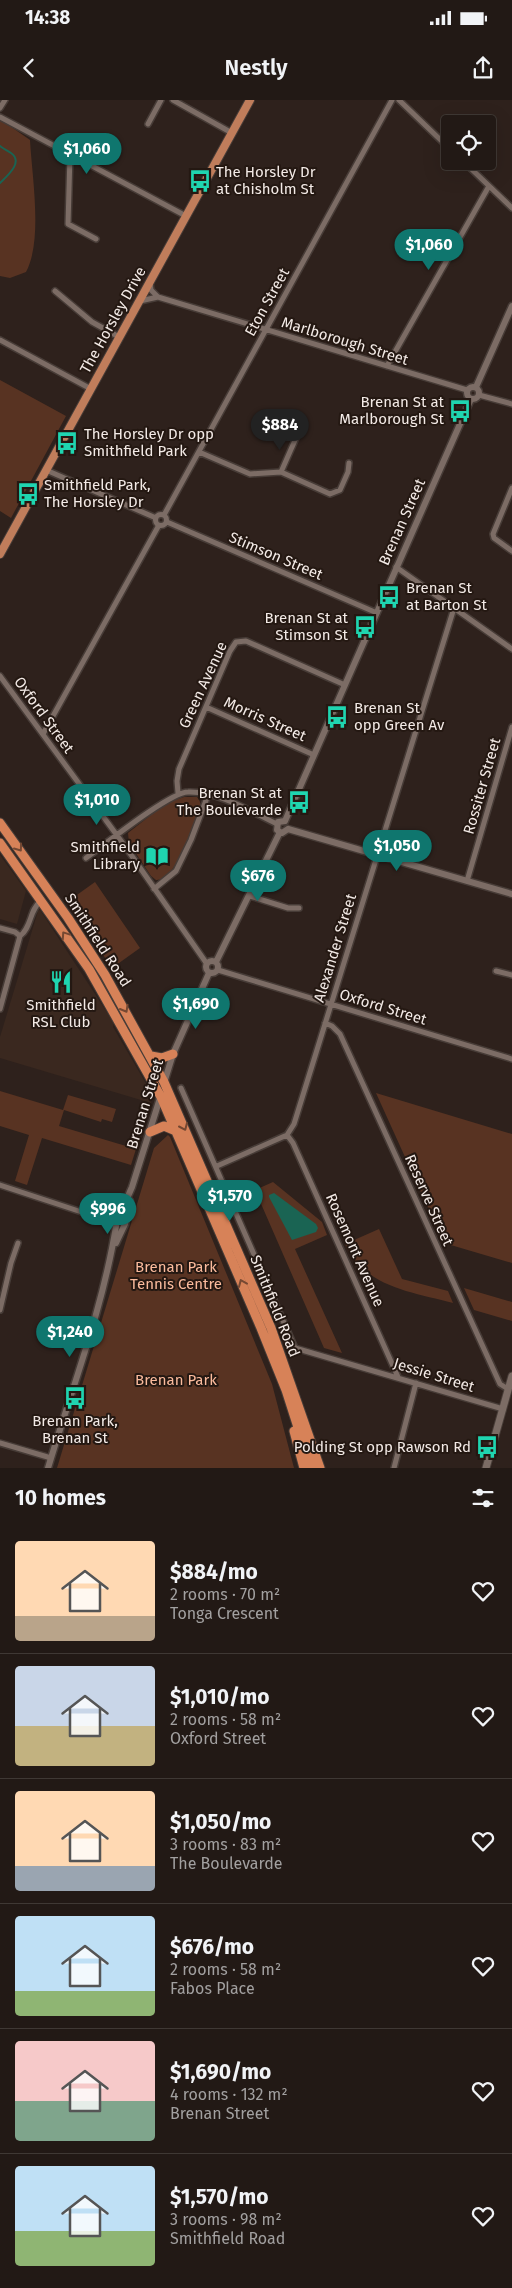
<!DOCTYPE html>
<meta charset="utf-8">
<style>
:root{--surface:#221915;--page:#2a221e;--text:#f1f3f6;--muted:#a2a0a0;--line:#3f3834;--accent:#0f766e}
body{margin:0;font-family:"Fira Sans",sans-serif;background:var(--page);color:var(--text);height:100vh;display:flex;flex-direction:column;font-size:19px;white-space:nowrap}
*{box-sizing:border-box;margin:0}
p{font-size:16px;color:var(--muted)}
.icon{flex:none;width:28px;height:28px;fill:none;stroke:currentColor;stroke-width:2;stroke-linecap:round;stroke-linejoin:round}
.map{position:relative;height:1368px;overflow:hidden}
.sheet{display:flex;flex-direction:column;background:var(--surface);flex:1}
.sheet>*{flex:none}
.controls{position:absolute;left:441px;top:15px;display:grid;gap:10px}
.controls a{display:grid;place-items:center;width:55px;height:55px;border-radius:5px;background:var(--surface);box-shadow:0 5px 20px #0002,0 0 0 1px var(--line);font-size:25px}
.price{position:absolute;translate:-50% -42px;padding:0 11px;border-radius:18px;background:var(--accent);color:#fff;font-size:16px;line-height:32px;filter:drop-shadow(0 1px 2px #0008)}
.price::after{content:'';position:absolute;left:50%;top:30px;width:15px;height:11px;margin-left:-8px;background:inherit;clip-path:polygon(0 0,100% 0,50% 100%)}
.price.current{background:#222;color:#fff}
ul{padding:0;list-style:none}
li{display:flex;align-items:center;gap:15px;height:125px;padding:0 15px}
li+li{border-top:1px solid var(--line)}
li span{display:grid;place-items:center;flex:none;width:140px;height:100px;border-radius:5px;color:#555}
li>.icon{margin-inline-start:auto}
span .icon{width:60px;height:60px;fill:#fffc;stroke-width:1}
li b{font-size:21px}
h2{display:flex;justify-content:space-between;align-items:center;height:60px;padding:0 15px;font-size:21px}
.status{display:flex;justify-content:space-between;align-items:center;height:35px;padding:0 25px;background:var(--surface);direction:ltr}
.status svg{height:14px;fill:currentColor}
header{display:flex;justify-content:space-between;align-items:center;height:65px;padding:0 15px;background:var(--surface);font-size:22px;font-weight:600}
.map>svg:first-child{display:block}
.built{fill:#3a281f}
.green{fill:#583322}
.water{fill:#1a6453}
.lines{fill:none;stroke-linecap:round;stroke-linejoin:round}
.stream{stroke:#1a6453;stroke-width:2}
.minor-casing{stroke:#473c37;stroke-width:8}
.tertiary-casing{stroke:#473c37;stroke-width:9}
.secondary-casing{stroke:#473c37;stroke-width:9}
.primary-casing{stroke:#473c37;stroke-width:10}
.trunk-casing{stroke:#473c37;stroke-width:11}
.minor{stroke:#7c6c65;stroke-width:5}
.tertiary{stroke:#7c6c65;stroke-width:6}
.secondary{stroke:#7c6c65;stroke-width:7}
.primary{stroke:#c07d5b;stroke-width:8}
.trunk{stroke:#d78258;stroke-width:9}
.oneway{stroke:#754832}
.labels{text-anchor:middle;stroke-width:4;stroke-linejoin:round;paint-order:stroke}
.poi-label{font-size:15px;fill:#f3eae6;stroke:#241812;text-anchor:start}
.street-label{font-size:15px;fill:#f3eae6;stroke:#241812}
.park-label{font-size:15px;fill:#fbbb9d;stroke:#241812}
</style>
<div class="status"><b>14:38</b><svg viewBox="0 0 49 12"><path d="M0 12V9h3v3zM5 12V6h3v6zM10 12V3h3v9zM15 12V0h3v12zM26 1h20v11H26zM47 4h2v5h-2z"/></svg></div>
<header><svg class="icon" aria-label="back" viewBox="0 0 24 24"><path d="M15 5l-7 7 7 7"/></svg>Nestly<svg class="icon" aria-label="share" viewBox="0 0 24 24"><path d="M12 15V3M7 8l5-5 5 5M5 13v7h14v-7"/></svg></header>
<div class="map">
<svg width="512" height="1368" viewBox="0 0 512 1368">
<rect width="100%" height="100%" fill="#2e211c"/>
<path class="built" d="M0 755 26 791 17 824 0 819Z
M40 810 114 923 113 927 152 994 151 1003 0 958V937L38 811Z"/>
<path class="green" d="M0 19 30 40C32 77 43 140 26 172L10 178 0 176Z
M0 280 66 316 11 418 0 411Z
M184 697H197C202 703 201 707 199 715 192 730 175 781 156 780L151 776 129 743 128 733 166 703Z
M95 782 140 848 112 868 67 802Z
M0 991 63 1010 68 995 116 1009 112 1022 102 1019 101 1022 64 1010 59 1026 136 1049 131 1065 42 1038 27 1085 15 1081 29 1035 0 1026Z
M376 993 512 1034V1163L444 1143Z
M168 1035 170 1037 272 1284 294 1368H57L154 1048Z
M273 1082 322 1122 327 1135 295 1149 342 1253 324 1248 255 1090Z
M379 1129 402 1179 448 1191 453 1203C412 1192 364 1187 345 1144Z
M464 1188 512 1202V1221L474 1210Z"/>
<path class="water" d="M274 1093 316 1124 318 1128 316 1132 292 1140 269 1097V1095Z"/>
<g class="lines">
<path class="stream" d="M0 46C3 49 7 50 11 53 24 62 7 76 0 83"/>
<defs>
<path id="minor" d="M173 0 232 33
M399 0 450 49
M0 8 5 0
M0 17 186 116
M148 24 161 0
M70 55 68 124 96 139
M463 61 512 108
M150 183 151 190 158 197
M55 191 92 222 119 237
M140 201 158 197 467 290
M0 240 91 289
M387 266 489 86
M479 295 512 304
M199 352 250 374 281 372 330 394 340 390 348 372 349 363
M46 370 156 418
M281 372 296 338
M512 388 493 434 494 438 512 451
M155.5 420a5.5 5.5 0 1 1 11 0a5.5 5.5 0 1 1-11 0Z
M164 415 392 0
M167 422 377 513
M396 467 512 549
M0 576 127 749 207 864
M206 607 314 655
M43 634 159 425
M178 693 177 681 179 669 230 551 236 542 246 541 345 585
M86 758C104 745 170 692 188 692 218 691 250 711 277 724
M467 781 512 627
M154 789 176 771 191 740 208 695
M250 796 288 808H299
M0 828 15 832 20 836
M218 870 512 959
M496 871 512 875
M0 909 20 836C32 827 29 810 41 801
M325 923 332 926 340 934 500 1284 508 1289
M181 988 295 1248 503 1309
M287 1035 293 1043 398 1277
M217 1066 287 1035 294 1024 454 508
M0 1085 115 1123
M88 1111 116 1118
M0 1210 11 1163 18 1143
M0 1343 51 1358
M394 1368 416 1283"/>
<path id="tertiary" d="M467 293a6 6 0 1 1 12 0a6 6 0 1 1-12 0Z
M476 287 512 206
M285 721 471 299
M285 721 278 722 277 730 282 733 288 729
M288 729 512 794
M206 867a6 6 0 1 1 12 0a6 6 0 1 1-12 0Z
M216 862 280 732
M164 983 173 954 209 873
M119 1117 132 1087 161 995
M116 1143 125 1124 130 1101
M48 1368C72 1288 103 1208 116 1126"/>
<path id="secondary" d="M486 1368 512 1276"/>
<path id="primary" d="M0 454 250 0"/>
<path id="trunk" d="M0 723 68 818 105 875 164 982 271 1228 320 1368
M0 743 89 869 161 997 261 1228 286 1290 311 1368
M151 956 162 958 173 954
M150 1032 164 1026 176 1031
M294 1331 304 1368"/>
</defs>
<use href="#minor" class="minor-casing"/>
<use href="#tertiary" class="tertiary-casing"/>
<use href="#secondary" class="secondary-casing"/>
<use href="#primary" class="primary-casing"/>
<use href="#trunk" class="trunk-casing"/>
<use href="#minor" class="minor"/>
<use href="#tertiary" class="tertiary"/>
<use href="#secondary" class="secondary"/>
<use href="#primary" class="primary"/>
<use href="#trunk" class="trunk"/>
</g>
<defs><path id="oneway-chevron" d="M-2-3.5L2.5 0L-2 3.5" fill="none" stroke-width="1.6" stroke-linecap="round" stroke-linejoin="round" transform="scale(1.25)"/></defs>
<g class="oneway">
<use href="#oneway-chevron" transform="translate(19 748) rotate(54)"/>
<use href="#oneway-chevron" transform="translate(65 835) rotate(-124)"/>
<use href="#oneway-chevron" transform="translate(125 909) rotate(60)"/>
<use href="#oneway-chevron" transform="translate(184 1027) rotate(66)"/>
<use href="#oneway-chevron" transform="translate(242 1183) rotate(-113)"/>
</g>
<defs>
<symbol id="bus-bare" viewBox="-9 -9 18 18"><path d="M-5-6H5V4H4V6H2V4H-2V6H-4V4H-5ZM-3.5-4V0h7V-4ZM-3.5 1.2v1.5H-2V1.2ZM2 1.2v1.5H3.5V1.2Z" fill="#1fd5b0" stroke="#241812" stroke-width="2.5" paint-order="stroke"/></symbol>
<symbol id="library-bare" viewBox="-9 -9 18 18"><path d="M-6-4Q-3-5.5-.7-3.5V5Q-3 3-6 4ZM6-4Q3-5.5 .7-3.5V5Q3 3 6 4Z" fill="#1fd5b0" stroke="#241812" stroke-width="2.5" paint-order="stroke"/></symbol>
<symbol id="restaurant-bare" viewBox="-9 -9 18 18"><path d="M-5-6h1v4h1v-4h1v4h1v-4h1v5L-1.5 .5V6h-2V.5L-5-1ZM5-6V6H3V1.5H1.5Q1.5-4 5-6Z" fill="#1fd5b0" stroke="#241812" stroke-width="2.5" paint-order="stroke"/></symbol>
</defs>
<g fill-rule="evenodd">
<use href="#bus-bare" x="184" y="65" width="32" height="32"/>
<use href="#bus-bare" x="444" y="295" width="32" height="32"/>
<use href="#bus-bare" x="51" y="327" width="32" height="32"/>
<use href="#bus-bare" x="12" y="378" width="32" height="32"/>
<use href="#bus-bare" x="373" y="481" width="32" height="32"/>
<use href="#bus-bare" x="349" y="511" width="32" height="32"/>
<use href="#bus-bare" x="321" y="601" width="32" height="32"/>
<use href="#bus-bare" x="283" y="686" width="32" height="32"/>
<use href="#library-bare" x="141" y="740" width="32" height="32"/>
<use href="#restaurant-bare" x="45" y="866" width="32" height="32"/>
<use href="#bus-bare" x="59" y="1282" width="32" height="32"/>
<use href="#bus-bare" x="471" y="1331" width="32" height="32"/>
</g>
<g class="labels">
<g class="poi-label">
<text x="216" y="77">The Horsley Dr<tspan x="216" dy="17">at Chisholm St</tspan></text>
<text x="444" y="307" text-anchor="end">Brenan St at<tspan x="444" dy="17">Marlborough St</tspan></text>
<text x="84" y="339">The Horsley Dr opp<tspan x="84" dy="17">Smithfield Park</tspan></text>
<text x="44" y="390">Smithfield Park,<tspan x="44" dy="17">The Horsley Dr</tspan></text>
<text x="406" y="493">Brenan St<tspan x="406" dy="17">at Barton St</tspan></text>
<text x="348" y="523" text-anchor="end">Brenan St at<tspan x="348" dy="17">Stimson St</tspan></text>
<text x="354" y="613">Brenan St<tspan x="354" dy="17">opp Green Av</tspan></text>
<text x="282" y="698" text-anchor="end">Brenan St at<tspan x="282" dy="17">The Boulevarde</tspan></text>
<text x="140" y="752" text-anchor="end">Smithfield<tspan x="140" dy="17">Library</tspan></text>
<text x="61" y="910" text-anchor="middle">Smithfield<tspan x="61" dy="17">RSL Club</tspan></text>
<text x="75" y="1326" text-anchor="middle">Brenan Park,<tspan x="75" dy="17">Brenan St</tspan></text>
<text x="471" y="1352" text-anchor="end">Polding St opp Rawson Rd</text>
</g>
<g class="street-label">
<text transform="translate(267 202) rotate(-61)" y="5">Eton Street</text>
<text transform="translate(113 220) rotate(-61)" y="5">The Horsley Drive</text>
<text transform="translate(345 241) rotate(17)" y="5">Marlborough Street</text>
<text transform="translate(402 422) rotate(-66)" y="5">Brenan Street</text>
<text transform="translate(276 456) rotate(23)" y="5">Stimson Street</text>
<text transform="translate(203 585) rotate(-65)" y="5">Green Avenue</text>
<text transform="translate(44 615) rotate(54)" y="5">Oxford Street</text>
<text transform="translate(265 619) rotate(24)" y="5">Morris Street</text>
<text transform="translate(482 686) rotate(-74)" y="5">Rossiter Street</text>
<text transform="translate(98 840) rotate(57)" y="5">Smithfield Road</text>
<text transform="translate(335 848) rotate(-73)" y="5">Alexander Street</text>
<text transform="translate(383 907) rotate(17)" y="5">Oxford Street</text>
<text transform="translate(145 1004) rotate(-73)" y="5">Brenan Street</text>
<text transform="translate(429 1100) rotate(66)" y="5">Reserve Street</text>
<text transform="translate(355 1150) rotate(66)" y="5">Rosemont Avenue</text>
<text transform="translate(275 1206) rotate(68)" y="5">Smithfield Road</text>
<text transform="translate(434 1275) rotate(17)" y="5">Jessie Street</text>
</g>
<g class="park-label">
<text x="176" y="1172">Brenan Park<tspan x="176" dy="17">Tennis Centre</tspan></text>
<text x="176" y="1285">Brenan Park</text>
</g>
</g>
</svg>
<div class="controls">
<a><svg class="icon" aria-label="locate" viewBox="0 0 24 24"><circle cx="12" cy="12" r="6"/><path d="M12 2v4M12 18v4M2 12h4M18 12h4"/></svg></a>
</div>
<b class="price" style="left:87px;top:75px">$1,060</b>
<b class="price" style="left:429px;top:171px">$1,060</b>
<b class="price current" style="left:280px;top:351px">$884</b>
<b class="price" style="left:97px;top:726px">$1,010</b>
<b class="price" style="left:397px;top:772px">$1,050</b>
<b class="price" style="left:258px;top:802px">$676</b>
<b class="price" style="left:196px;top:930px">$1,690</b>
<b class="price" style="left:230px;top:1122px">$1,570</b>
<b class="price" style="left:108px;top:1135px">$996</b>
<b class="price" style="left:70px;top:1258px">$1,240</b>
</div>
<section class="sheet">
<h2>10 homes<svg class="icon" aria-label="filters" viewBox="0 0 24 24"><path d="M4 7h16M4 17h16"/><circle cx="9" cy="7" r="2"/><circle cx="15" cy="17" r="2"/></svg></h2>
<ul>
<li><span style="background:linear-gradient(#ffd9b3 75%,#b9a48a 0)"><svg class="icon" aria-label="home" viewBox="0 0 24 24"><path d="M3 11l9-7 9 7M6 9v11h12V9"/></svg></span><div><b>$884/mo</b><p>2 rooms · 70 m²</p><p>Tonga Crescent</p></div><svg class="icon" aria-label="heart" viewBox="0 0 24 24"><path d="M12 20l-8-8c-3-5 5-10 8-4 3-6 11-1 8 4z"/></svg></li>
<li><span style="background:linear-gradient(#c9d6e8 60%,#c2b280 0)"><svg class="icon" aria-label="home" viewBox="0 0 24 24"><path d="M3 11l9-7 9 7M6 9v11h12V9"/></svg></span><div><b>$1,010/mo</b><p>2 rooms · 58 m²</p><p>Oxford Street</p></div><svg class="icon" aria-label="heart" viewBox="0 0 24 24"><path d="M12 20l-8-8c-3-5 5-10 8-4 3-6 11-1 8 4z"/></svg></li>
<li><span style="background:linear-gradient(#ffd9b3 75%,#9aa5b1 0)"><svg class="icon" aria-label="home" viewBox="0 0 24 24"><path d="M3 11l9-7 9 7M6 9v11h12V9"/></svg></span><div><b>$1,050/mo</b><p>3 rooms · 83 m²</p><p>The Boulevarde</p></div><svg class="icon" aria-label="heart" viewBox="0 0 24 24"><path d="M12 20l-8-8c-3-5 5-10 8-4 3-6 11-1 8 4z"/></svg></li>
<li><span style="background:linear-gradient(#bfe0f5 75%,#8fb573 0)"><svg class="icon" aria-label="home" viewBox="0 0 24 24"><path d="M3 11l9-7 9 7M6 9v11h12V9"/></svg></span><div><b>$676/mo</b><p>2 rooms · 58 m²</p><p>Fabos Place</p></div><svg class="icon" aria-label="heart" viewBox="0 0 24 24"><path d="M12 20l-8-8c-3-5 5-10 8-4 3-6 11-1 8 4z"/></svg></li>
<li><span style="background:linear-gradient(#f6c9c9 60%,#7fa58c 0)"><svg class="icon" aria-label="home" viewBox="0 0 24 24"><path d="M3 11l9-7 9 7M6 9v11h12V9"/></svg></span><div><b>$1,690/mo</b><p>4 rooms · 132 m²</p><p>Brenan Street</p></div><svg class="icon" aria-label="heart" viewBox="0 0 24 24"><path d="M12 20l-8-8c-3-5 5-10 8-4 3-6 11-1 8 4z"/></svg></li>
<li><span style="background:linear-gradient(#bfe0f5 65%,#8fb573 0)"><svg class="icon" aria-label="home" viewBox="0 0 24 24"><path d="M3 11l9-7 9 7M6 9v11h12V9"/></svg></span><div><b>$1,570/mo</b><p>3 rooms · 98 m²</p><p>Smithfield Road</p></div><svg class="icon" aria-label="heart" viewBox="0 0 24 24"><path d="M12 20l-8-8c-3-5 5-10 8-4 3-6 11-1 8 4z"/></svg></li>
</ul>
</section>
